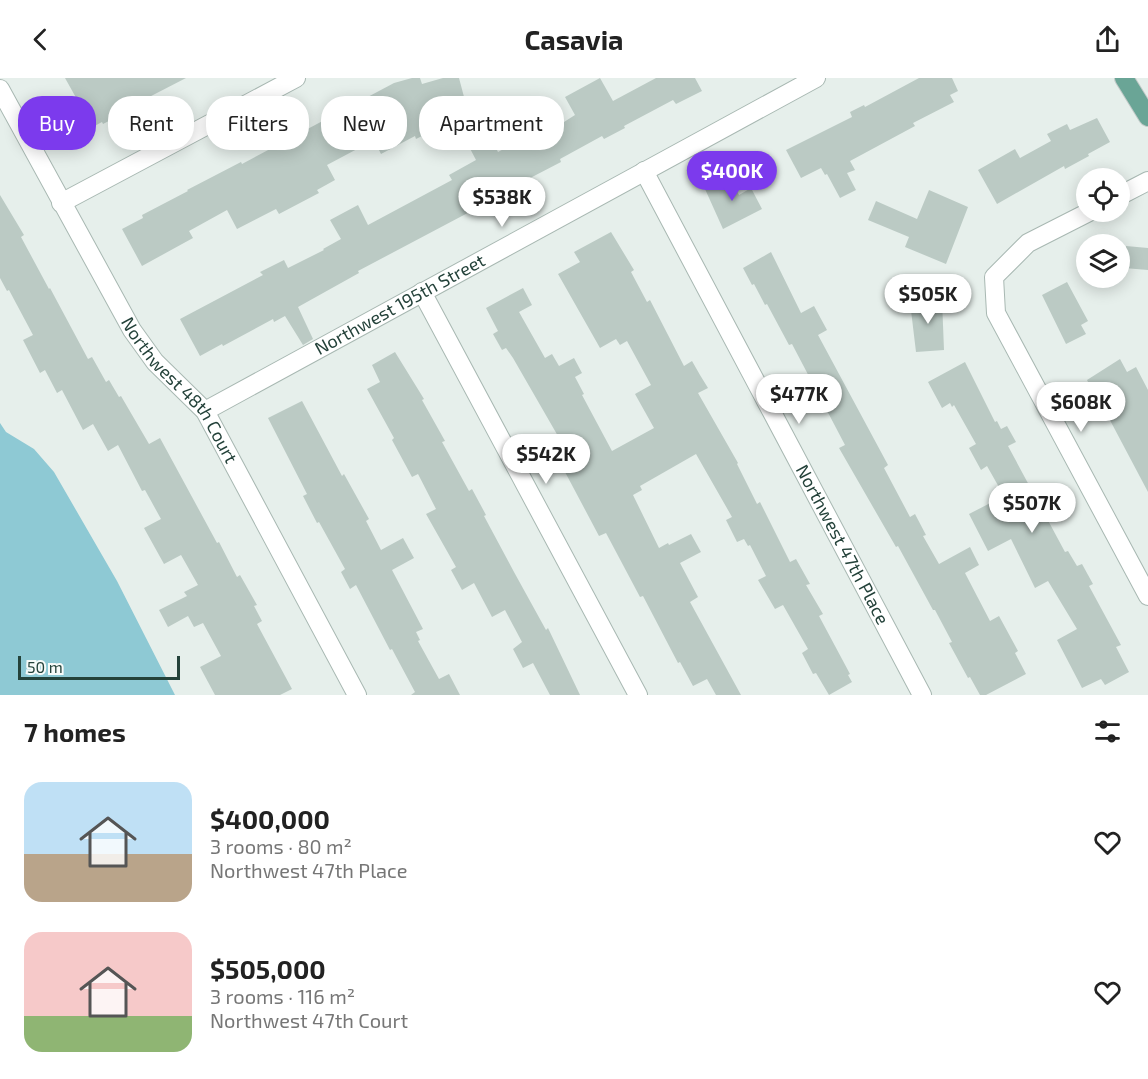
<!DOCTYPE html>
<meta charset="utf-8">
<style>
:root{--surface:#fff;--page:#f6f6f6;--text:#222;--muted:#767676;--accent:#7c3aed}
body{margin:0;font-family:"Exo 2",sans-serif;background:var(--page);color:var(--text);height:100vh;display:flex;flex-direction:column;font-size:22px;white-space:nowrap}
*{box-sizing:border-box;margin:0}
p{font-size:20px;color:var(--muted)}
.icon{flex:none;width:33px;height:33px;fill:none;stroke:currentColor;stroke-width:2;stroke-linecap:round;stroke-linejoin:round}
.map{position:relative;height:617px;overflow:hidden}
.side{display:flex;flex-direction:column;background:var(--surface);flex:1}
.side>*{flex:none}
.guide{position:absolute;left:18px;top:18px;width:600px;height:54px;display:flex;gap:12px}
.tools{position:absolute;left:1076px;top:90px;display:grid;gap:12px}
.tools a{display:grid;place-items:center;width:54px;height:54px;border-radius:50%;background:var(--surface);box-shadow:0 3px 15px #0003;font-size:30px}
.scale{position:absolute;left:18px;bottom:15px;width:162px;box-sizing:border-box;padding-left:6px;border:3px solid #24423a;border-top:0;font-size:16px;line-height:21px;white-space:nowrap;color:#24423a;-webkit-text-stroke:4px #f7fbf9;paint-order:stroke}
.price{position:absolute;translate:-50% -51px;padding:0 14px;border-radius:21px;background:#fff;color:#222;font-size:20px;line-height:39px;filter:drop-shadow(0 2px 3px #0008)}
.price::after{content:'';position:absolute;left:50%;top:36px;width:18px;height:14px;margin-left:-9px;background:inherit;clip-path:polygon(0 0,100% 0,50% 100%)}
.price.selected{background:var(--accent);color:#fff}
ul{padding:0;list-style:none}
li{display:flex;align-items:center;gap:18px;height:150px;padding:0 24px}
li span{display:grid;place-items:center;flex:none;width:168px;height:120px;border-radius:18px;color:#555}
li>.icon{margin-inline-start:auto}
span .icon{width:72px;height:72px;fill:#fffc;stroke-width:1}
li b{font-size:26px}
h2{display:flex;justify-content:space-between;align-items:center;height:72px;padding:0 24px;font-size:26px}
.tag{padding:0 21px;border-radius:24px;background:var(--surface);box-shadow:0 3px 15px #0003;font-size:21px;line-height:54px}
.tag.selected{background:var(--accent);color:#fff}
header{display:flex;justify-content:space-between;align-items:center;height:78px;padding:0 24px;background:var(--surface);font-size:27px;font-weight:700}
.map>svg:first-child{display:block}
.water{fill:#8ec9d4}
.building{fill:#bbcac4}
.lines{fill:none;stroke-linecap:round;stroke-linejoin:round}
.minor-casing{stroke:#a8b8b2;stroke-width:20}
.major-casing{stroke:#c2cac8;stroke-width:20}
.minor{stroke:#fff;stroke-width:18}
.major{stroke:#6aa596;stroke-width:18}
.labels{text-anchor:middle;stroke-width:5;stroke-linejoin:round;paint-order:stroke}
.street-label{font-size:18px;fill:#24423a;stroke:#f7fbf9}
</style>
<header><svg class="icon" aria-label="back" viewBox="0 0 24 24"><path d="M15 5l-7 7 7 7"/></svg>Casavia<svg class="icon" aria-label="share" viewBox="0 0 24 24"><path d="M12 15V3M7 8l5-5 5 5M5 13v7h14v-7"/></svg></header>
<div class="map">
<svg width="1148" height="617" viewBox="0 0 1148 617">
<rect width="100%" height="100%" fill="#e6efeb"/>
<path class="water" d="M0 345 6 354 34 371 54 394 117 503 175 617H0Z"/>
<path class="building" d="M65 0H186L124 32 126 34 103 46 102 44 72 60 59 36 79 25Z
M412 0H420L422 6 443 0H459L472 49 455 54 454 50 436 55 434 52 416 61 415 58 381 76 374 62 327 87 335 102 317 112 319 115 279 136 276 131 237 151 227 132 189 153 193 160 142 188 122 151 143 140 142 137 188 113 187 112 241 84 242 86 394 5Z
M600 0 613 23 656 0H695L702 13 676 26 673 22 624 48 625 50 604 61 602 58 560 81 561 84 501 115 505 121 482 134 479 129 358 193 359 195 298 229 313 261 303 267 285 238 274 244 273 241 223 268 222 266 200 278 180 241 263 197 260 194 284 182 288 190 324 172 323 171 341 161 330 142 358 127 368 147 452 102 449 97 476 82 464 59 485 48 498 74 539 52 542 58 575 37 565 19Z
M919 0H952L958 13 950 17 954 24 913 45 915 48 850 83 855 92 847 95 856 112 840 120 827 96 825 97 821 90 801 100 786 72 852 39 850 34 864 27 865 29Z
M1097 40 1110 64 1088 76 1089 78 1065 91 1064 88 997 126 978 92 1015 71 1020 80 1051 63 1047 56 1067 46 1070 52Z
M729 98 739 117 751 110 762 131 723 151 705 111Z
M929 112 968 129 946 186 905 169 909 159 868 142 876 123 917 141Z
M0 117 24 157 21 159 49 211 50 210 88 281 92 279 106 304 109 302 119 319 121 318 149 366 160 360 217 465 219 464 237 499 240 497 257 527 254 528 262 543 257 546 292 611 280 617H215L200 589 221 578 203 545 194 549 188 538 168 549 159 532 187 518 184 514 198 507 181 477 164 486 144 450 161 441 145 412 142 413 118 367 108 373 93 346 83 352 62 312 57 315 45 292 40 295 23 262 33 257 9 212 7 213 0 200Z
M611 154 634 192 631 194 647 224 650 222 684 288 692 283 700 297 708 310 698 315 738 385 737 386 757 426 760 424 790 484 796 481 810 506 806 507 823 536 819 538 850 596 848 597 852 604 829 617 816 595 813 596 802 575 808 571 783 527 775 531 758 502 766 498 750 467 748 468 744 461 737 464 726 442 732 439 696 376 640 408 642 412 633 417 659 470 668 465 669 467 691 456 701 474 680 485 698 519 690 524 741 617H716L707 601 693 608 680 584 678 585 643 518 640 519 606 455 599 458 556 377 566 372 513 280 506 270 502 272 493 256 498 253 486 230 523 210 532 227 519 234 545 280 552 276 559 288 574 280 582 295 575 299 584 316 582 317 612 373 654 350 635 316 651 307 627 263 620 267 616 261 600 270 558 196 580 184 574 174Z
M1126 168 1148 170V192L1124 190Z
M771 174 801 235 814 228 827 252 818 257 888 387 884 390 910 439 915 436 926 457 923 458 939 486 970 469 979 487 965 495 990 543 999 538 1018 573 1015 575 1026 596 986 617H980L970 599 968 600 949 565 952 564 935 532H933L898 468 896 469 839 370 845 367 792 266 789 267 767 226 765 227 754 206 752 207 743 190Z
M1067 204 1088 243 1081 247 1086 256 1066 266 1042 217Z
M942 222 944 272 916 274 910 224Z
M395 274 424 321 422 322 445 363 442 364 469 413 472 411 486 437 484 438 514 494 546 552 548 550 580 617H550L533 585 523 590 513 571 522 564 505 532 492 539 474 505 462 512 451 492 456 489 426 436 436 431 418 396 412 399 392 362 394 360 367 311 380 304 372 287Z
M1120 281 1127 294 1136 289 1148 312V414L1103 329 1101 330 1087 302Z
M965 284 995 344 997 343 1001 351 1007 348 1016 364 1008 368 1065 474 1068 473 1077 488 1082 486 1093 506 1089 508 1121 567 1116 569 1129 594 1105 607 1101 601 1082 610 1057 562 1077 551 1048 503 1035 510 1011 461 988 473 969 436 1004 418 987 388 981 392 969 370 976 366 954 327 952 329 950 325 942 330 928 304Z
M302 323 342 398 344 396 369 441 366 443 381 472 403 460 414 480 392 492 423 551 416 554 420 562 418 563 439 601 449 596 460 617H411L415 614 392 571 390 572 356 507 350 511 341 494 345 491 319 444 317 445 303 418 307 416 268 340Z"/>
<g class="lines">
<defs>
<g id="minor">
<path id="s1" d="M0 11 132 252 155 284 205 333 357 617"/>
<path id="s2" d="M644 93 922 617"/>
<path d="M1119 118 1148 103"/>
<path d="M61 125 296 0"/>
<path d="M1089 134 1028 165 994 199 996 235 1148 518"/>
<path d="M422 214 638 617"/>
<path id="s3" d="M205 333 816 0"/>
</g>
<path id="major" d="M1124 0 1148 39"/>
</defs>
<use href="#minor" class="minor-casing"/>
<use href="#major" class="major-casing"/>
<use href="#minor" class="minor"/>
<use href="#major" class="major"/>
</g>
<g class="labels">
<g class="street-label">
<text dy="6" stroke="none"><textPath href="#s3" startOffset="222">Northwest 195th Street</textPath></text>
<text dy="6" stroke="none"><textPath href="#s1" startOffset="352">Northwest 48th Court</textPath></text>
<text dy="6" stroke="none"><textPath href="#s2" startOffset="423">Northwest 47th Place</textPath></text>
</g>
</g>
</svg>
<div class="tools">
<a><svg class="icon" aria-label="locate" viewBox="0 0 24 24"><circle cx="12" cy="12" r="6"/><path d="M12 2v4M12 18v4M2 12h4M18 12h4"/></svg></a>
<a><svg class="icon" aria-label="layers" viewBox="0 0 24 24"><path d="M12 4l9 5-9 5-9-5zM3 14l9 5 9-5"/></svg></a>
</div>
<div class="scale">50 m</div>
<b class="price selected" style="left:732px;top:124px">$400K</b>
<b class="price" style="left:502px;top:150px">$538K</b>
<b class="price" style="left:928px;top:247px">$505K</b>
<b class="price" style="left:799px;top:347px">$477K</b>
<b class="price" style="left:1081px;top:355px">$608K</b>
<b class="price" style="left:546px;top:407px">$542K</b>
<b class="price" style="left:1032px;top:456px">$507K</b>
<div class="guide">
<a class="tag selected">Buy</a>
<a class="tag">Rent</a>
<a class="tag">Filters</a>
<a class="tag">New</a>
<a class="tag">Apartment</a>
</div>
</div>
<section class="side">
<h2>7 homes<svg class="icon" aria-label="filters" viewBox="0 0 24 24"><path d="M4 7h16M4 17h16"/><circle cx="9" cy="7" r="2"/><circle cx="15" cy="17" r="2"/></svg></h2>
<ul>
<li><span style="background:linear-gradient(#bfe0f5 60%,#b9a48a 0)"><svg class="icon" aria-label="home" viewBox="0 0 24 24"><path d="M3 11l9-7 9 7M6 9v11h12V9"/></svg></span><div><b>$400,000</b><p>3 rooms · 80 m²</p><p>Northwest 47th Place</p></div><svg class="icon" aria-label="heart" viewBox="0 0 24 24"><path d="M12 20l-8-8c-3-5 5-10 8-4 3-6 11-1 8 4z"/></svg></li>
<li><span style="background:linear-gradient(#f6c9c9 70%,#8fb573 0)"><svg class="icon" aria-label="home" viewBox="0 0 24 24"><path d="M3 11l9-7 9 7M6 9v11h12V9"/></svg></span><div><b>$505,000</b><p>3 rooms · 116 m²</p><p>Northwest 47th Court</p></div><svg class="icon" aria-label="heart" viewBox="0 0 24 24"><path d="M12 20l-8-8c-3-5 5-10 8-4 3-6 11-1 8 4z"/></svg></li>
</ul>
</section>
